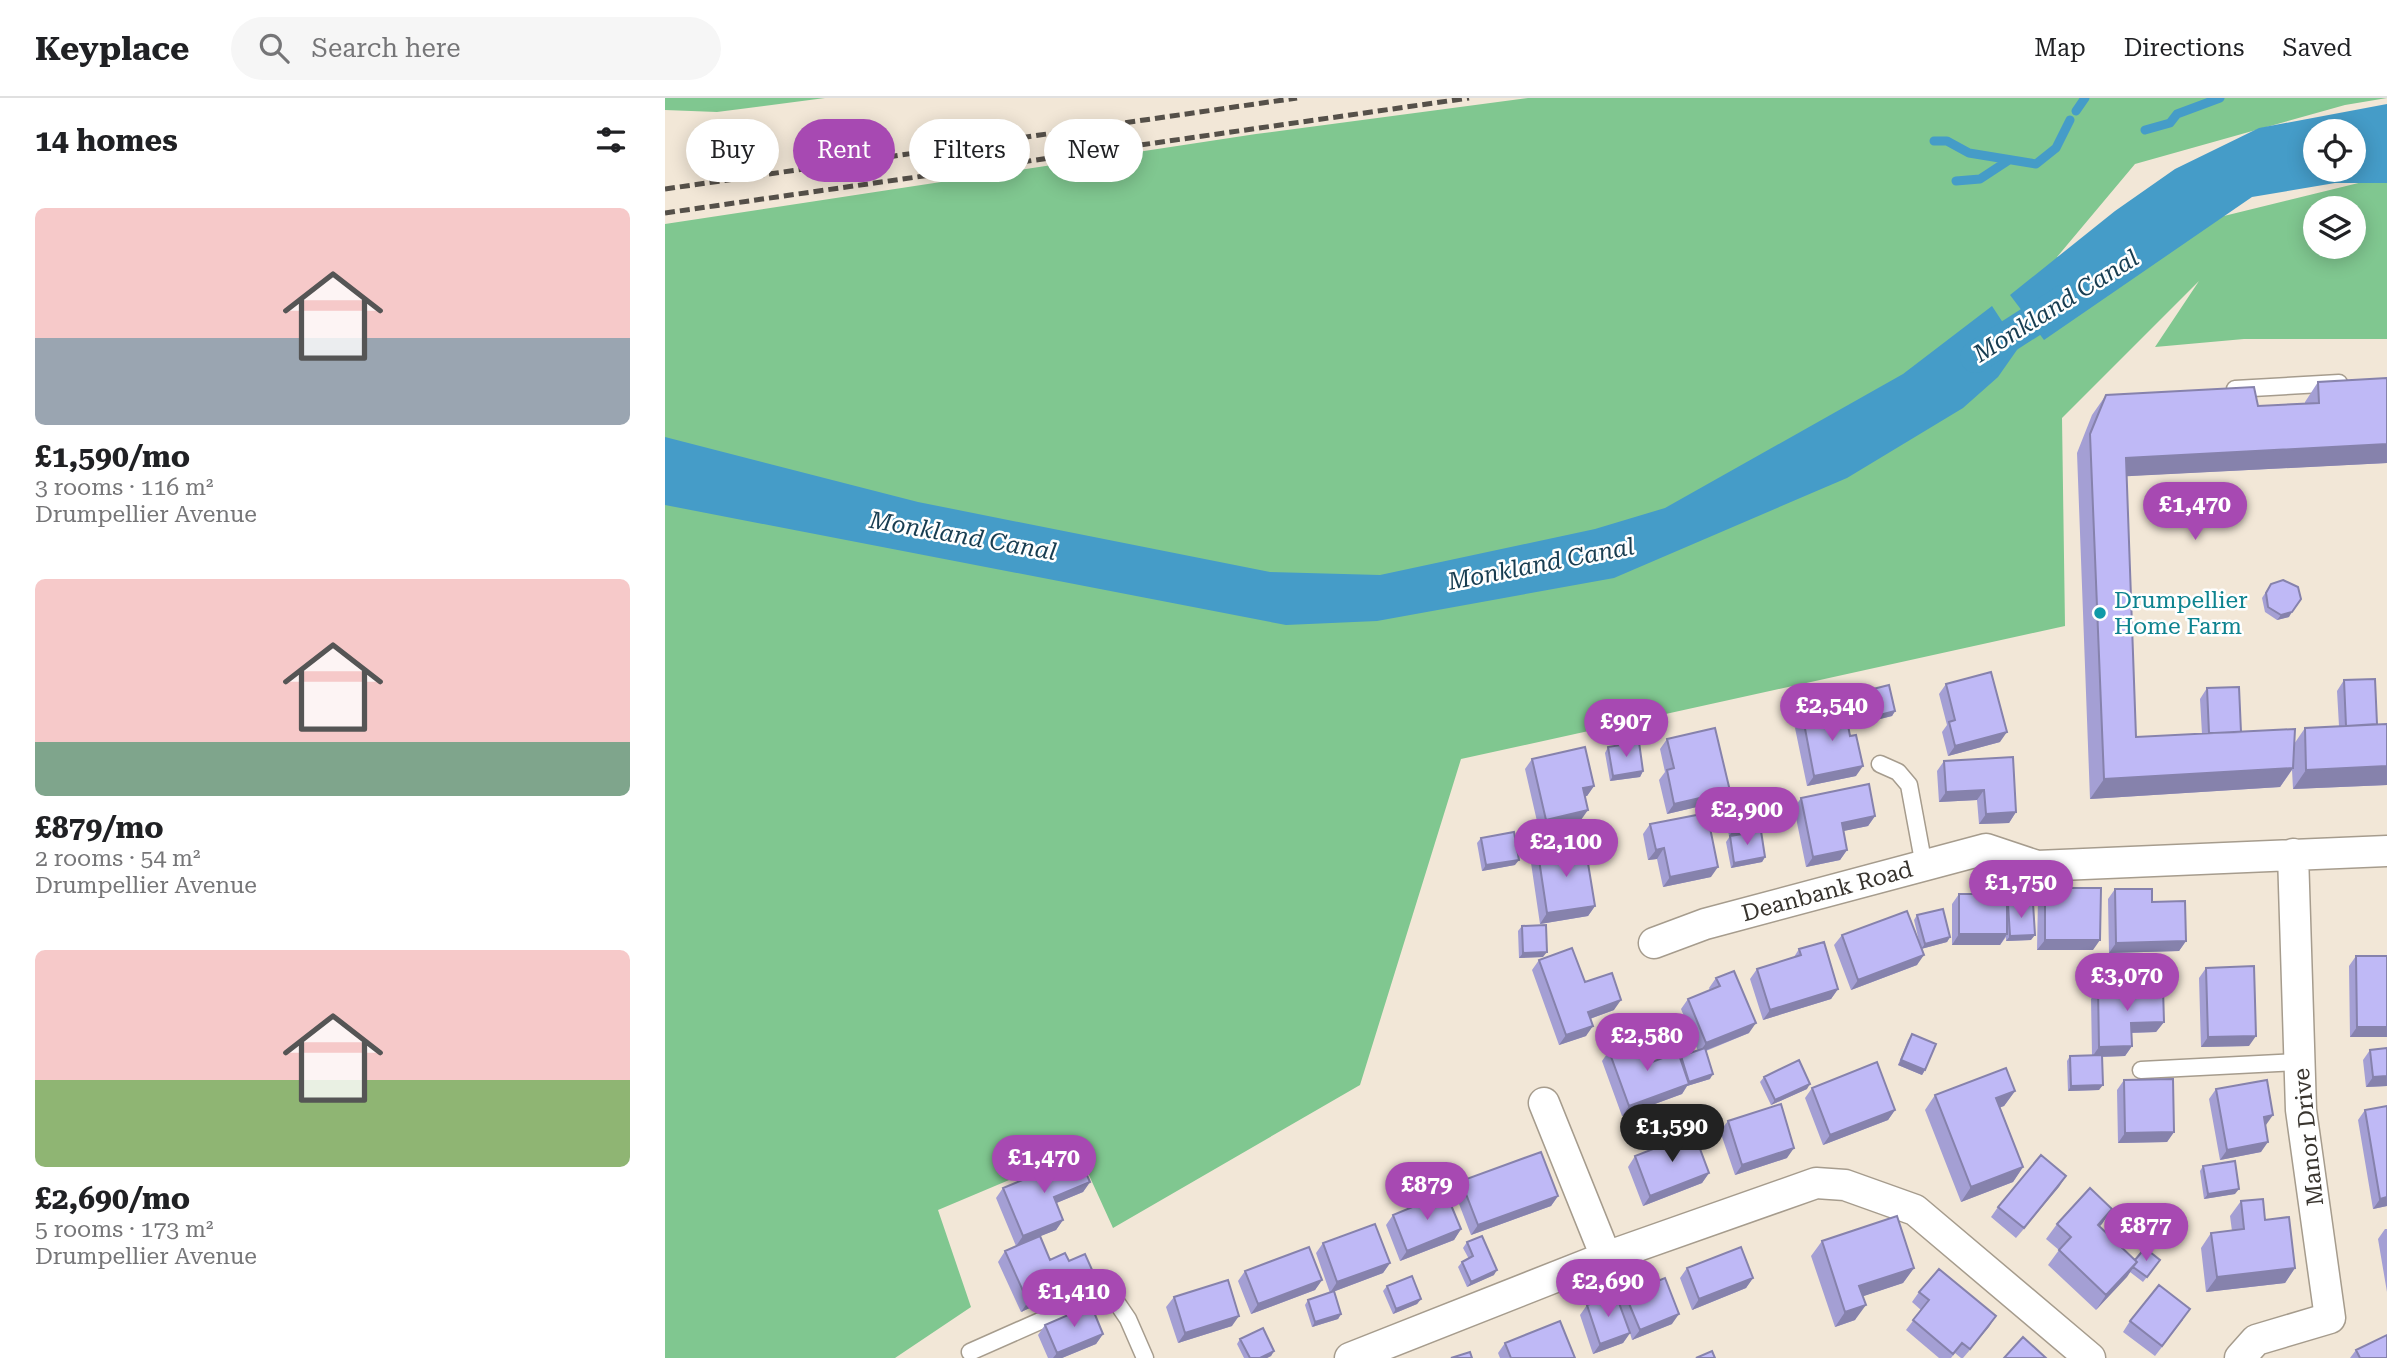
<!DOCTYPE html>
<meta charset="utf-8">
<style>
:root{--surface:#fff;--page:#f6f6f6;--text:#202124;--muted:#757577;--line:#e0e0e0;--accent:#a749b2}
body{margin:0;font-family:"Roboto Serif",serif;background:var(--page);color:var(--text);height:100vh;display:flex;flex-direction:column;font-size:26px;white-space:nowrap}
*{box-sizing:border-box;margin:0}
p{font-size:23px;color:var(--muted)}
.icon{flex:none;width:38px;height:38px;fill:none;stroke:currentColor;stroke-width:2;stroke-linecap:round;stroke-linejoin:round}
.map{position:relative;flex:1;overflow:hidden}
.details{display:flex;flex-direction:column;background:var(--surface);width:665px}
.details>*{flex:none}
.guide{position:absolute;left:21px;top:21px;width:665px;height:63px;display:flex;gap:14px}
.tools{position:absolute;left:1638px;top:21px;display:grid;gap:14px}
.tools a{display:grid;place-items:center;width:63px;height:63px;border-radius:50%;background:var(--surface);box-shadow:0 4px 18px #0003;font-size:35px}
.price{position:absolute;translate:-50% -60px;padding:0 16px;border-radius:24px;background:var(--accent);color:#fff;font-size:23px;line-height:46px;filter:drop-shadow(0 2px 4px #0008)}
.price::after{content:'';position:absolute;left:50%;top:42px;width:21px;height:16px;margin-left:-10px;background:inherit;clip-path:polygon(0 0,100% 0,50% 100%)}
.price.active{background:#222;color:#fff}
ul{padding:0;list-style:none}
li{display:grid;align-content:center;gap:14px;height:371px;padding:0 35px}
li span{display:grid;place-items:center;height:217px;border-radius:10px;color:#555}
li>.icon{margin-inline-start:auto}
span .icon{width:126px;height:126px;fill:#fffc;stroke-width:1}
li b{font-size:30px}
h2{display:flex;justify-content:space-between;align-items:center;height:84px;padding:0 35px;font-size:30px}
.tag{padding:0 24px;border-radius:32px;background:var(--surface);box-shadow:0 4px 18px #0003;font-size:24px;line-height:63px}
.tag.active{background:var(--accent);color:#fff}
header{display:flex;align-items:center;gap:42px;box-sizing:border-box;height:98px;padding:0 35px;background:var(--surface);border-bottom:2px solid var(--line)}
header strong{font-size:33px}
nav{display:flex;gap:38px;margin-inline-start:auto;font-size:24px}
.search{width:490px;height:63px;background:var(--page);display:flex;align-items:center;gap:18px;box-sizing:border-box;padding:0 24px;border-radius:38px;color:var(--muted);font-size:26px}
main{display:flex;flex:1;min-height:0}
.map>svg:first-child{display:block}
.forest{fill:#80c790;fill-rule:evenodd}
.water{fill:#459cc8;fill-rule:evenodd}
.lines{fill:none;stroke-linecap:round;stroke-linejoin:round}
.stream{stroke:#459cc8;stroke-width:9}
.canal{stroke:#459cc8;stroke-width:32}
.lane-casing{stroke:#a69c8d;stroke-width:19}
.street-casing{stroke:#a69c8d;stroke-width:33}
.lane{stroke:#fff;stroke-width:16}
.street{stroke:#fff;stroke-width:30}
.rail{stroke:#555049;stroke-width:5;stroke-dasharray:10 5;stroke-linecap:butt}
.wall{fill:#a49fd4}
.shaded-wall{fill:#8682ac}
.building{fill:#bfb9f6;stroke:#8682ac;stroke-width:2}
.culture-dot{fill:#0f9aa8;stroke:#fff;stroke-width:2.5}
.labels{text-anchor:middle;stroke-width:5;stroke-linejoin:round;paint-order:stroke}
.culture-label{font-size:23px;fill:#0d838f;stroke:#fff;text-anchor:start}
.street-label{font-size:23px;fill:#38342e;stroke:#fff}
.water-label{font-size:24px;font-style:italic;fill:#183d51;stroke:#fff}
</style>
<header>
<strong>Keyplace</strong>
<div class="search"><svg class="icon" aria-label="search" viewBox="0 0 24 24"><circle cx="10" cy="10" r="6"/><path d="M15 15l6 6"/></svg>Search here</div>
<nav><a>Map</a><a>Directions</a><a>Saved</a></nav>
</header>
<main>
<section class="details">
<h2>14 homes<svg class="icon" aria-label="filters" viewBox="0 0 24 24"><path d="M4 7h16M4 17h16"/><circle cx="9" cy="7" r="2"/><circle cx="15" cy="17" r="2"/></svg></h2>
<ul>
<li><span style="background:linear-gradient(#f6c9c9 60%,#9aa5b1 0)"><svg class="icon" aria-label="home" viewBox="0 0 24 24"><path d="M3 11l9-7 9 7M6 9v11h12V9"/></svg></span><div><b>£1,590/mo</b><p>3 rooms · 116 m²</p><p>Drumpellier Avenue</p></div></li>
<li><span style="background:linear-gradient(#f6c9c9 75%,#7fa58c 0)"><svg class="icon" aria-label="home" viewBox="0 0 24 24"><path d="M3 11l9-7 9 7M6 9v11h12V9"/></svg></span><div><b>£879/mo</b><p>2 rooms · 54 m²</p><p>Drumpellier Avenue</p></div></li>
<li><span style="background:linear-gradient(#f6c9c9 60%,#8fb573 0)"><svg class="icon" aria-label="home" viewBox="0 0 24 24"><path d="M3 11l9-7 9 7M6 9v11h12V9"/></svg></span><div><b>£2,690/mo</b><p>5 rooms · 173 m²</p><p>Drumpellier Avenue</p></div></li>
</ul>
</section>
<div class="map">
<svg width="1722" height="1260" viewBox="0 0 1722 1260">
<rect width="100%" height="100%" fill="#f2e7d7"/>
<path class="forest" d="M0 0H160L52 14 0 12Z
M863 0H1722L1680 7 1470 66 1392 159 1722 78V241H1579L1490 249 1534 183 1397 320 1400 528 796 661 695 987 448 1130 413 1053 273 1112 306 1209 230 1260H0V126L591 36ZM1650 110H1689V149H1650Z"/>
<path class="water" d="M1722 6V85H1670L1587 99 1379 242 1345 197 1450 113 1510 71 1594 30ZM1650 33H1689V72H1650Z
M1327 208 1354 249 1333 279 1298 310 1182 380 949 480 712 523 621 527 0 407V339L253 404 605 474 715 477 930 431 1000 410 1238 276Z"/>
<g class="lines">
<path class="stream" d="M1411 13 1420 0
M1480 32 1505 25 1512 16 1555 0
M1269 43H1282L1304 55 1371 66 1391 50 1405 22
M1291 83 1315 81 1344 62"/>
<path class="canal" d="M1311 259 1400 202"/>
<defs>
<path id="lane" d="M1570 291 1674 285
M1215 666 1233 674 1244 687 1259 768
M1476 972 1635 964
M305 1254 436 1196H446L463 1221 480 1260"/>
<path id="street" d="M989 845 1040 826 1321 751 1372 768 1722 753
M879 1005 941 1159
M685 1260 941 1159 1151 1085 1180 1087 1250 1112 1425 1260
M1575 1260 1591 1242 1665 1220 1636 1012 1628 756"/>
</defs>
<use href="#lane" class="lane-casing"/>
<use href="#street" class="street-casing"/>
<use href="#lane" class="lane"/>
<use href="#street" class="street"/>
<path class="rail" d="M0 91 632 0
M0 115 804 0"/>
</g>
<path class="wall" d="M1653 284 1722 365 1461 378 1471 639 1537 636 1535 601 1542 590 1576 634 1629 646 1640 630 1674 628 1672 593 1679 582 1712 626H1722V687L1628 691 1627 672 1615 689 1425 701 1412 355 1427 317 1441 297 1593 308 1640 306V304Z
M1606 486 1624 519 1612 522 1600 514 1597 500Z
M1281 586 1335 644 1283 658 1277 634 1282 627 1274 596Z
M1196 594 1230 613 1227 618 1199 625 1192 599Z
M1138 620 1185 638 1191 678 1142 688 1130 630Z
M1002 641 1065 693 1057 703 1002 716 994 682 1000 674 995 651Z
M943 649 978 673 975 679 945 683 940 655Z
M867 661 929 688 922 698H920L916 722 874 732 860 671Z
M1279 663 1351 714 1344 725 1314 726 1312 702 1274 704 1272 673Z
M1136 700 1210 718 1203 728 1178 733 1182 752 1175 762 1141 769 1129 710Z
M1063 708 1087 729 1084 734 1064 738 1059 713Z
M985 726 1046 779 998 789 992 761 983 762 978 736Z
M1065 738 1100 759 1097 764 1066 770 1061 744Z
M816 740 850 767 817 773 812 745Z
M873 755 930 808 923 818 875 826 866 765Z
M1324 788 1342 807 1366 842 1341 843V839L1335 847H1287V806L1294 796H1319Z
M1380 790 1428 852H1372L1373 800Z
M1450 791 1487 804 1521 843 1514 853 1444 855 1443 801Z
M1252 817 1285 839 1282 844 1256 851 1252 867 1186 892 1169 847 1177 837 1255 847 1249 822Z
M857 828 878 859 854 860 853 833Z
M1134 851 1173 891 1166 901 1098 922 1085 881 1092 871 1129 859Z
M1691 858H1722V939H1685L1684 868Z
M874 862 920 884 949 912 925 921 921 938 894 947 867 872Z
M1541 870 1584 948 1536 949 1534 880Z
M1051 880 1084 935 1041 953 1045 981 1022 988 1017 996 957 1018 937 963 944 953 982 966 1015 960 1016 958 1033 953 1016 911 1023 901 1045 892 1044 890Z
M1433 891 1499 924 1491 934 1466 935 1467 948 1460 958 1437 959 1434 992 1403 993 1402 963 1405 958 1427 957 1426 901Z
M1247 936 1260 972 1257 977 1233 967 1243 942Z
M1705 952 1722 988 1701 989 1698 962Z
M1099 979 1142 991 1106 1007 1095 984Z
M1459 982 1509 1034 1502 1044 1453 1045 1452 992Z
M1147 990 1230 1012 1223 1022 1158 1047 1140 1000Z
M1551 991 1601 1027 1596 1054 1555 1062 1544 1001Z
M1350 993 1339 1008 1335 1009 1358 1069 1348 1084 1296 1104 1260 1012 1270 997Z
M1700 1012 1722 1108 1708 1111 1693 1022Z
M1063 1023 1122 1060 1070 1077 1055 1033Z
M970 1058 1044 1075 1037 1085 978 1108 963 1069Z
M1538 1068 1570 1096 1539 1101 1535 1073Z
M1401 1078 1351 1140 1326 1119 1333 1109Z
M796 1083 893 1098 886 1108 806 1137 789 1093Z
M425 1084 418 1094 391 1105 398 1122 391 1132 375 1138 385 1162 404 1163 421 1184 356 1214 333 1164 340 1153 351 1148 331 1100 338 1090Z
M1576 1103 1600 1122 1630 1170 1620 1185 1541 1194 1536 1150 1546 1135 1567 1133 1565 1118Z
M1447 1111 1434 1129 1470 1162H1495L1478 1184 1465 1174 1431 1212 1383 1167 1394 1152 1381 1141 1392 1126Z
M728 1117 796 1131 789 1142 735 1163 721 1127Z
M1720 1131H1722V1194L1713 1141Z
M1157 1143 1249 1170 1238 1185 1198 1198 1190 1222 1170 1229 1146 1158Z
M802 1144 829 1177 802 1189 793 1169 797 1164 804 1161 798 1150Z
M658 1145 725 1165 718 1175 665 1195 651 1155Z
M1022 1170 1088 1180 1081 1190 1027 1212 1015 1180Z
M580 1173 657 1182 650 1192 586 1216 573 1183Z
M722 1188 756 1201 752 1206 728 1216 718 1193Z
M1254 1194 1331 1218 1298 1260H1296L1290 1255 1286 1260H1274L1241 1232 1256 1212 1247 1204Z
M960 1196 1007 1226 967 1242 965 1235 958 1245 928 1256 915 1217 922 1207 954 1205Z
M509 1199 567 1228 513 1245 501 1209Z
M643 1202 676 1216 673 1221 647 1229 640 1207Z
M1518 1222 1490 1258 1458 1234 1465 1223Z
M380 1227 438 1236 431 1246 397 1260H383L373 1237Z
M575 1241 609 1253 606 1258 602 1260H579L572 1246Z
M840 1245 910 1260H835L833 1255Z
M1691 1252 1722 1260H1685Z"/>
<path class="shaded-wall" d="M1722 346V365L1447 379 1461 360Z
M1627 514 1624 519 1612 522 1616 517Z
M1230 613 1227 618 1199 625 1203 620Z
M1342 634 1335 644 1283 658 1290 648Z
M1198 668 1191 678 1142 688 1149 678Z
M1722 668V687L1628 691 1641 672Z
M1628 670 1615 689 1425 701 1439 681Z
M978 673 975 679 945 683 948 678Z
M929 688 922 698 911 700 918 690Z
M1319 692 1312 702 1274 704 1281 694Z
M1065 693 1057 703 1002 716 1009 706Z
M923 712 916 722 874 732 881 722Z
M1351 714 1344 725 1314 726 1321 716Z
M1210 718 1203 728 1169 735 1177 725Z
M1087 729 1084 734 1064 738 1068 733Z
M999 750 992 761 983 762 991 752Z
M1182 752 1175 762 1141 769 1148 759Z
M1100 759 1097 764 1066 770 1069 765Z
M854 762 850 767 817 773 821 767Z
M1053 769 1046 779 998 789 1005 779Z
M930 808 923 818 875 826 882 815Z
M1294 836H1342L1335 847H1287Z
M1370 837 1366 842 1341 843 1345 838Z
M1285 839 1282 844 1256 851 1260 846Z
M1380 842H1435L1428 852H1372Z
M1521 843 1514 853 1444 855 1451 845Z
M882 854 878 859 854 860 858 855Z
M1259 857 1252 867 1186 892 1193 882Z
M1173 891 1166 901 1098 922 1105 912Z
M956 902 949 912 916 924 923 914Z
M1499 924 1491 934 1459 935 1466 925Z
M1091 925 1084 935 1034 955 1041 945Z
M928 928 921 938 894 947 901 937Z
M1692 929H1722V939H1685Z
M1591 938 1584 948 1536 949 1543 939Z
M1467 948 1460 958 1427 959 1434 949Z
M1236 962 1260 972 1257 977 1233 967Z
M1048 976 1045 981 1022 988 1017 996 957 1018 964 1008 1024 984Z
M1722 978V988L1701 989 1708 979Z
M1145 986 1142 991 1106 1007 1110 1002Z
M1438 987 1434 992 1403 993 1406 988Z
M1350 993 1339 1008 1321 1015 1331 1000Z
M1230 1012 1223 1022 1158 1047 1165 1037Z
M1608 1017 1601 1027 1592 1029 1599 1019Z
M1509 1034 1502 1044 1453 1045 1460 1035Z
M1603 1044 1596 1054 1555 1062 1562 1052Z
M1129 1050 1122 1060 1070 1077 1077 1067Z
M1358 1069 1348 1084 1296 1104 1306 1089Z
M1044 1075 1037 1085 978 1108 985 1098Z
M1401 1078 1394 1089 1351 1140 1359 1130Z
M425 1084 418 1094 382 1109 389 1099Z
M1574 1091 1570 1096 1539 1101 1543 1096Z
M893 1098 886 1108 806 1137 813 1127Z
M1722 1099V1108L1708 1111 1715 1101Z
M1447 1111 1437 1126 1422 1142 1433 1127Z
M398 1122 391 1132 351 1148 358 1138Z
M796 1131 789 1142 735 1163 742 1153Z
M1472 1164 1462 1179 1431 1212 1441 1197Z
M725 1165 718 1175 665 1195 672 1184Z
M1249 1170 1238 1185 1184 1203 1194 1188Z
M1630 1170 1620 1185 1541 1194 1552 1179Z
M832 1172 829 1177 802 1189 806 1184Z
M428 1174 421 1184 356 1214 363 1204Z
M1088 1180 1081 1190 1027 1212 1034 1201Z
M657 1182 650 1192 586 1216 593 1206Z
M756 1201 752 1206 728 1216 731 1211Z
M1201 1207 1190 1222 1170 1229 1180 1214Z
M676 1216 673 1221 647 1229 650 1224Z
M1014 1216 1007 1226 967 1242 975 1232Z
M574 1218 567 1228 513 1245 520 1235Z
M1331 1218 1324 1229 1298 1260 1305 1251Z
M965 1235 958 1245 928 1256 935 1246Z
M438 1236 431 1246 397 1260H388L392 1255Z
M609 1253 606 1258 602 1260H595Z"/>
<path class="building" d="M1722 280V346L1461 360 1471 639 1630 631 1628 670 1439 681 1425 336 1441 297 1589 289 1593 308 1654 305 1653 284Z
M1618 482 1633 489 1636 501 1627 514 1616 517 1603 509 1601 495 1606 486Z
M1326 574 1342 634 1290 648 1284 624 1290 622 1281 586Z
M1710 581 1712 626 1681 628 1679 582Z
M1224 587 1230 613 1203 620 1196 594Z
M1574 589 1576 634 1544 635 1542 590Z
M1180 611 1185 638 1191 637 1198 668 1149 678 1138 620Z
M1722 626V668L1641 672 1640 630Z
M1050 630 1065 693 1009 706 1002 672 1009 670 1002 641Z
M974 644 978 673 948 678 943 649Z
M920 649 929 688 918 690 923 712 881 722 867 661Z
M1348 659 1351 714 1321 716 1319 692 1281 694 1279 663Z
M1204 686 1210 718 1177 725 1182 752 1148 759 1136 700Z
M1083 704 1087 729 1068 733 1063 708Z
M1042 715 1053 769 1005 779 999 750 991 752 985 726Z
M1096 733 1100 759 1069 765 1065 738Z
M849 734 854 762 821 767 816 740Z
M920 747 930 808 882 815 873 755Z
M1324 788H1342V836H1294V796H1324Z
M1380 790H1436L1435 842H1380Z
M1450 791H1487V804L1520 803 1521 843 1451 845Z
M1368 805 1370 837 1345 838 1343 806Z
M1278 811 1285 839 1260 846 1252 817Z
M1242 813 1259 857 1193 882 1177 837Z
M881 827 882 854 858 855 857 828Z
M1159 844 1173 891 1105 912 1092 871 1136 857 1134 851Z
M907 850 920 884 947 875 956 902 923 914 928 928 901 937 874 862Z
M1691 858H1722V929H1692Z
M1589 868 1591 938 1543 939 1541 870Z
M1069 873 1091 925 1041 945 1023 901 1055 888 1051 880Z
M1498 890 1499 924 1466 925 1467 948 1434 949 1433 891Z
M1247 936 1271 946 1260 972 1236 962Z
M974 942 982 966 1013 954 1024 986 964 1008 944 953Z
M1040 950 1048 976 1024 984 1016 958Z
M1722 950V978L1708 979 1705 952Z
M1437 957 1438 987 1406 988 1405 958Z
M1134 962 1145 986 1110 1002 1099 979Z
M1212 964 1230 1012 1165 1037 1147 990Z
M1341 970 1350 993 1331 1000 1358 1069 1306 1089 1270 997Z
M1508 981 1509 1034 1460 1035 1459 982Z
M1602 982 1608 1017 1599 1019 1603 1044 1562 1052 1551 991Z
M1116 1006 1129 1050 1077 1067 1063 1023Z
M1722 1008V1099L1715 1101 1700 1012Z
M1029 1035 1044 1075 985 1098 970 1058Z
M876 1054 893 1098 813 1127 796 1083Z
M1376 1057 1401 1078 1359 1130 1333 1109Z
M414 1059 425 1084 389 1099 398 1122 358 1138 338 1090Z
M1570 1063 1574 1091 1543 1096 1538 1068Z
M1425 1090 1447 1111 1433 1127 1472 1164 1441 1197 1394 1152 1406 1139 1392 1126Z
M781 1095 796 1131 742 1153 728 1117Z
M1598 1101 1600 1122 1624 1119 1630 1170 1552 1179 1546 1135 1579 1131 1576 1103Z
M1232 1118 1249 1170 1194 1188 1201 1207 1180 1214 1157 1143Z
M710 1126 725 1165 672 1184 658 1145Z
M375 1138 385 1162 400 1155 404 1163 420 1156 428 1174 363 1204 340 1153Z
M817 1138 832 1172 806 1184 797 1164 808 1158 802 1144Z
M644 1149 657 1182 593 1206 580 1173Z
M1076 1149 1088 1180 1034 1201 1022 1170Z
M1480 1150 1495 1162 1482 1179 1468 1169 1472 1164 1470 1162Z
M1274 1171 1331 1218 1305 1251 1297 1245 1288 1256 1248 1222 1264 1202 1254 1194Z
M747 1178 756 1201 731 1211 722 1188Z
M1000 1180 1014 1216 975 1232 960 1196Z
M563 1182 574 1218 520 1235 509 1199Z
M1494 1187 1525 1211 1497 1248 1465 1223Z
M669 1193 676 1216 650 1224 643 1202Z
M951 1197 965 1235 935 1246 922 1207Z
M426 1207 438 1236 392 1255 380 1227Z
M895 1223 910 1260H846L840 1245Z
M598 1230 609 1253 595 1260H585L575 1241Z
M1722 1237V1260H1695L1691 1252Z
M1358 1239 1381 1260H1339Z
M1047 1253 1050 1260H1031Z
M805 1254 807 1260H786Z"/>
<circle class="culture-dot" cx="1435" cy="515" r="7"/>
<g class="labels">
<g class="culture-label">
<text x="1449" y="510">Drumpellier<tspan x="1449" dy="26">Home Farm</tspan></text>
</g>
<g class="street-label">
<text transform="translate(1162 793) rotate(-15)" y="8">Deanbank Road</text>
<text transform="translate(1643 1039) rotate(-96)" y="8">Manor Drive</text>
</g>
<g class="water-label">
<text transform="translate(1391 208) rotate(-32)" y="8">Monkland Canal</text>
<text transform="translate(298 438) rotate(10)" y="8">Monkland Canal</text>
<text transform="translate(876 466) rotate(-11)" y="8">Monkland Canal</text>
</g>
</g>
</svg>
<div class="tools">
<a><svg class="icon" aria-label="locate" viewBox="0 0 24 24"><circle cx="12" cy="12" r="6"/><path d="M12 2v4M12 18v4M2 12h4M18 12h4"/></svg></a>
<a><svg class="icon" aria-label="layers" viewBox="0 0 24 24"><path d="M12 4l9 5-9 5-9-5zM3 14l9 5 9-5"/></svg></a>
</div>
<b class="price" style="left:1530px;top:444px">£1,470</b>
<b class="price" style="left:1167px;top:645px">£2,540</b>
<b class="price" style="left:961px;top:661px">£907</b>
<b class="price" style="left:1082px;top:749px">£2,900</b>
<b class="price" style="left:901px;top:781px">£2,100</b>
<b class="price" style="left:1356px;top:822px">£1,750</b>
<b class="price" style="left:1462px;top:915px">£3,070</b>
<b class="price" style="left:982px;top:975px">£2,580</b>
<b class="price active" style="left:1007px;top:1066px">£1,590</b>
<b class="price" style="left:379px;top:1097px">£1,470</b>
<b class="price" style="left:762px;top:1124px">£879</b>
<b class="price" style="left:1481px;top:1165px">£877</b>
<b class="price" style="left:943px;top:1221px">£2,690</b>
<b class="price" style="left:409px;top:1231px">£1,410</b>
<div class="guide">
<a class="tag">Buy</a>
<a class="tag active">Rent</a>
<a class="tag">Filters</a>
<a class="tag">New</a>
</div>
</div>
</main>
